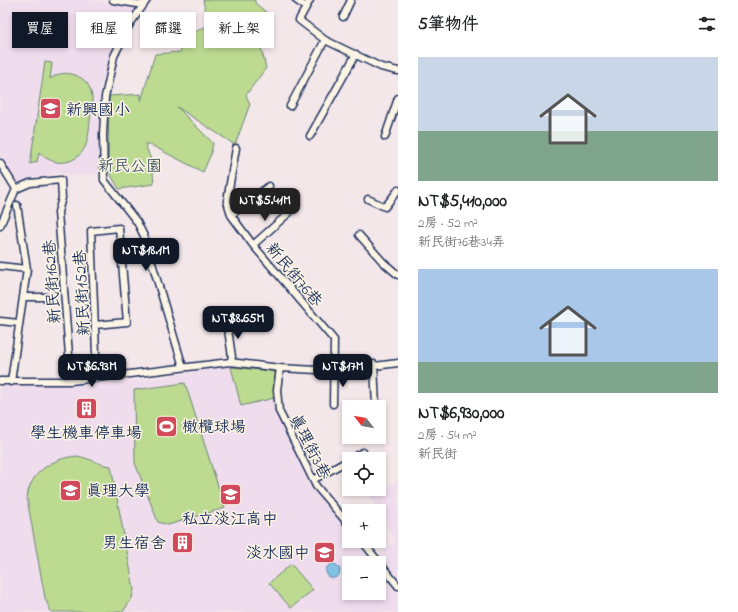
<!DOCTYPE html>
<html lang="zh-TW">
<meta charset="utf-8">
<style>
:root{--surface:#fff;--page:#f2f2f2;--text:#202124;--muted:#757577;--accent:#111827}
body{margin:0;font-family:"Indie Flower","LXGW WenKai TC",sans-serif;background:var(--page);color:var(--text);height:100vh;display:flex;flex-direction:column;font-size:15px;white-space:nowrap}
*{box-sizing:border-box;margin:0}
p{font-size:13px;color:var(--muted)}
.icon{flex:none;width:22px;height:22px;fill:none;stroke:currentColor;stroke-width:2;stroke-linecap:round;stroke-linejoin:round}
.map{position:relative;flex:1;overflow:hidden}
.side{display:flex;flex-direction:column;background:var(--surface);width:340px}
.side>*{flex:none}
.hud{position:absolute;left:12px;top:12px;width:326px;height:36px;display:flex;gap:8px}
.needle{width:26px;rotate:301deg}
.controls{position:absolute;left:342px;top:400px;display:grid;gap:8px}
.controls a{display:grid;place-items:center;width:44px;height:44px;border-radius:0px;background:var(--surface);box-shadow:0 2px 6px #0003;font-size:20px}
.price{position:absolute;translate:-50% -34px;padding:0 9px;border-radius:8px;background:var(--accent);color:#fff;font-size:13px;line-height:26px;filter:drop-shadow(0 1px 2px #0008)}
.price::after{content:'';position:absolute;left:50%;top:24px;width:12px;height:9px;margin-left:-6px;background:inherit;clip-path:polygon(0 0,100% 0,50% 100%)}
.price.selected{background:#222;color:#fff}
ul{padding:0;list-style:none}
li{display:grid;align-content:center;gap:8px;height:212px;padding:0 20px}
li span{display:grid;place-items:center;height:124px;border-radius:0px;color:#555}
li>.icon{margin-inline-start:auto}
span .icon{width:72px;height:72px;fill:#fffc;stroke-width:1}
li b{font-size:17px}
h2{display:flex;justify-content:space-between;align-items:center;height:48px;padding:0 20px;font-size:17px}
.tag{padding:0 14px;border-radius:0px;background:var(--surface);box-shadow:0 2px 6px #0003;font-size:14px;line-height:36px}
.tag.selected{background:var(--accent);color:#fff}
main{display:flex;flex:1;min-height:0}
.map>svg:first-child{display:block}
.built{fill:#efdded}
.green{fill:#bdda91;stroke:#6c8478}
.water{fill:#82c2e2;stroke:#5987ad}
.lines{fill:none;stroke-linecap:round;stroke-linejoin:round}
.minor-casing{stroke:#1b2f5e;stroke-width:9}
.minor{stroke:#fcf5e5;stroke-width:6}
.labels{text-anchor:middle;stroke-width:3;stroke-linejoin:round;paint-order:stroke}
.poi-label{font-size:16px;fill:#1b2f5e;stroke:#fcf5e5;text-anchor:start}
.park-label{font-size:16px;fill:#445a6b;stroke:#fcf5e5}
.street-label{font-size:16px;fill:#1b2f5e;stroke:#fcf5e5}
</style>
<main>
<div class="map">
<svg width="398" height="612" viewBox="0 0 398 612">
<rect width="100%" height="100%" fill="#f4e7ea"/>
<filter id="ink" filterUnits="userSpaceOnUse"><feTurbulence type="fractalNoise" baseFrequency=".025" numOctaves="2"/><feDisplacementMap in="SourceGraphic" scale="8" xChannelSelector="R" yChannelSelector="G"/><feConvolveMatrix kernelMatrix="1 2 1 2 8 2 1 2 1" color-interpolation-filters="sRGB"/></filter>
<g filter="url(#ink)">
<path class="built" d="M0 0H89L129 6 134 10 111 54 100 89 99 171 96 174 75 176 59 173 31 178 10 186 0 170Z
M219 367H243L272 371 277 374 273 404 315 488 349 530V541H357L375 563H349V593H379V568L398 593V612H0V384L106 383 159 378Z
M398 481V581L377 556 396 541 370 497Z"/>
<path class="green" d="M203 0H255V3L267 13 259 39 266 68 246 95 250 104 235 145 177 107 213 143 211 154 203 172 149 144H145L152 162 154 184 119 189 108 170 109 96 141 94V101L155 54 180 52C185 38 194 31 208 26Z
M45 62 52 63 50 79C58 73 66 72 75 75 96 83 93 102 90 120 89 129 89 139 85 147 76 166 52 167 39 152L37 162 30 164Z
M231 367 272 371 277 374 274 398 241 406Z
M185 383 225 508 168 525 158 522 135 463 134 390Z
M77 456C90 458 99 465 111 466L134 589 132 598 123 612H51L45 598 27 499C29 472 53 458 77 456Z
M291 564 313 590 291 608 269 583Z"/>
<path class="water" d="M326 571a7 7 0 1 1 14 0a7 7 0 1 1-14 0Z"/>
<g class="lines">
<defs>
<path id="minor" d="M113 0 143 5
M147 0 130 24 114 56 105 97 103 135 104 180 137 222 144 236 183 367
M296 0 306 7
M310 0 299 20 325 40 381 67 398 71
M343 17 351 0
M290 106 325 40
M310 136 356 54
M385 137 398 98
M236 148 227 201 231 215 253 245 334 340 333 404
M0 163 16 189
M368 199 385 207 398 190
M231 215 269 186
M0 226 16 189 30 183 61 180 62 198 58 212 71 381
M359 235 383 262 398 275
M253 245 290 212
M0 266 27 269
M23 297H45
M226 316 232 357 230 362
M0 321 19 323
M95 325 127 322 119 228 91 231 97 378
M374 364 376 407
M280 368 277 390 279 411 316 486 349 525
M0 381H71L230 362 280 368 335 371 398 363
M11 382 27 269 17 205
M350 459 363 452
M313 480 349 460
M362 541 398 586"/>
</defs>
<use href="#minor" class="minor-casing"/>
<use href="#minor" class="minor"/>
</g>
</g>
<defs>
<symbol id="school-square" viewBox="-11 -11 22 22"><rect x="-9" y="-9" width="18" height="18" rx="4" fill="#d1495b" stroke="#fcf5e5"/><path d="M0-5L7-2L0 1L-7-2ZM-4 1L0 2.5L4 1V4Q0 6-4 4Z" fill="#fff"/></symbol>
<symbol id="building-square" viewBox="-11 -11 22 22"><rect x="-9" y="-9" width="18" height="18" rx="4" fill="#d1495b" stroke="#fcf5e5"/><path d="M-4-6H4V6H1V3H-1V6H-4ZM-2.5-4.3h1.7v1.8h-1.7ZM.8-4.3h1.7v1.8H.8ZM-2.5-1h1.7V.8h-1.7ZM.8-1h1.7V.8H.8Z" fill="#fff"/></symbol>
<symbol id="stadium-square" viewBox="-11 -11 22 22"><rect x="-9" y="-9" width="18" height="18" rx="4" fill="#d1495b" stroke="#fcf5e5"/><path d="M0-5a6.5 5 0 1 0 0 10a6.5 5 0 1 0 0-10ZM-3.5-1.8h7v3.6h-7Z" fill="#fff"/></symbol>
<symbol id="university-square" viewBox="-11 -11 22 22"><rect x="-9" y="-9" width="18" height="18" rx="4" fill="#d1495b" stroke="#fcf5e5"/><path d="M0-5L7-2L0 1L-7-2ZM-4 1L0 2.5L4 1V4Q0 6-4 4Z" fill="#fff"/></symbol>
</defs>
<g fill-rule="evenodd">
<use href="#school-square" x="38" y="96" width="25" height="25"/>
<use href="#building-square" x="74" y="396" width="25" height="25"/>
<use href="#stadium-square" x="154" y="414" width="25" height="25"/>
<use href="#university-square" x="58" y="478" width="25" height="25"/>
<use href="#school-square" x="218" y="482" width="25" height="25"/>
<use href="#building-square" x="170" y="530" width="25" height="25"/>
<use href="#school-square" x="312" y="540" width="25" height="25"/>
</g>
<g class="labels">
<g class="poi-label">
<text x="66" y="115">新興國小</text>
<text x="182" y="432">橄欖球場</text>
<text x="86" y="438" text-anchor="middle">學生機車停車場</text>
<text x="86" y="496">真理大學</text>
<text x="230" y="524" text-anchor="middle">私立淡江高中</text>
<text x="166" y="548" text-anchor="end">男生宿舍</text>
<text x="310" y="558" text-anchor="end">淡水國中</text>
</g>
<g class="park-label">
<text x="130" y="171">新民公園</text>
</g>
<g class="street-label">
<text transform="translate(295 274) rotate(50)" y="6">新民街76巷</text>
<text transform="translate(51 282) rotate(-94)" y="6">新民街162巷</text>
<text transform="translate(81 293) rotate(-93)" y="6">新民街152巷</text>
<text transform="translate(311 446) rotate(63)" y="6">真理街3巷</text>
</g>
</g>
</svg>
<div class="controls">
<a><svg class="needle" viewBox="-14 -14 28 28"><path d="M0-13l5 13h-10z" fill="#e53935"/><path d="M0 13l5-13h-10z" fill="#757577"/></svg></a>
<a><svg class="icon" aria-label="locate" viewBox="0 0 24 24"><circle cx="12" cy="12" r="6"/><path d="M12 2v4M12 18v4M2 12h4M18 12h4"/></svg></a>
<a>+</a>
<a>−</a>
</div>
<b class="price selected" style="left:265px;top:222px">NT$5.41M</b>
<b class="price" style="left:146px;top:272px">NT$18.1M</b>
<b class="price" style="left:238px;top:340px">NT$8.65M</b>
<b class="price" style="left:92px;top:388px">NT$6.93M</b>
<b class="price" style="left:343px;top:388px">NT$17M</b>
<div class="hud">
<a class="tag selected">買屋</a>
<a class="tag">租屋</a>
<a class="tag">篩選</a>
<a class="tag">新上架</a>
</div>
</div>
<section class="side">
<h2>5筆物件<svg class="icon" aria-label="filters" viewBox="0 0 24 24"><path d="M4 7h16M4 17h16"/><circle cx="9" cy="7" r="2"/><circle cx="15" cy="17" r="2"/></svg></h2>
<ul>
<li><span style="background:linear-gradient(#c9d6e8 60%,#7fa58c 0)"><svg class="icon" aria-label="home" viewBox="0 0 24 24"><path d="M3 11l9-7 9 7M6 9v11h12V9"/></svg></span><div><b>NT$5,410,000</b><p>2房 · 52 m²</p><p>新民街76巷34弄</p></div></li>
<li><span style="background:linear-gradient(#a9c7e8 75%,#7fa58c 0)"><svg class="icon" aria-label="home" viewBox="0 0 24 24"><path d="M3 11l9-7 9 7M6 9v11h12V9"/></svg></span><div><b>NT$6,930,000</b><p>2房 · 54 m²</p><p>新民街</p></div></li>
</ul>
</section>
</main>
